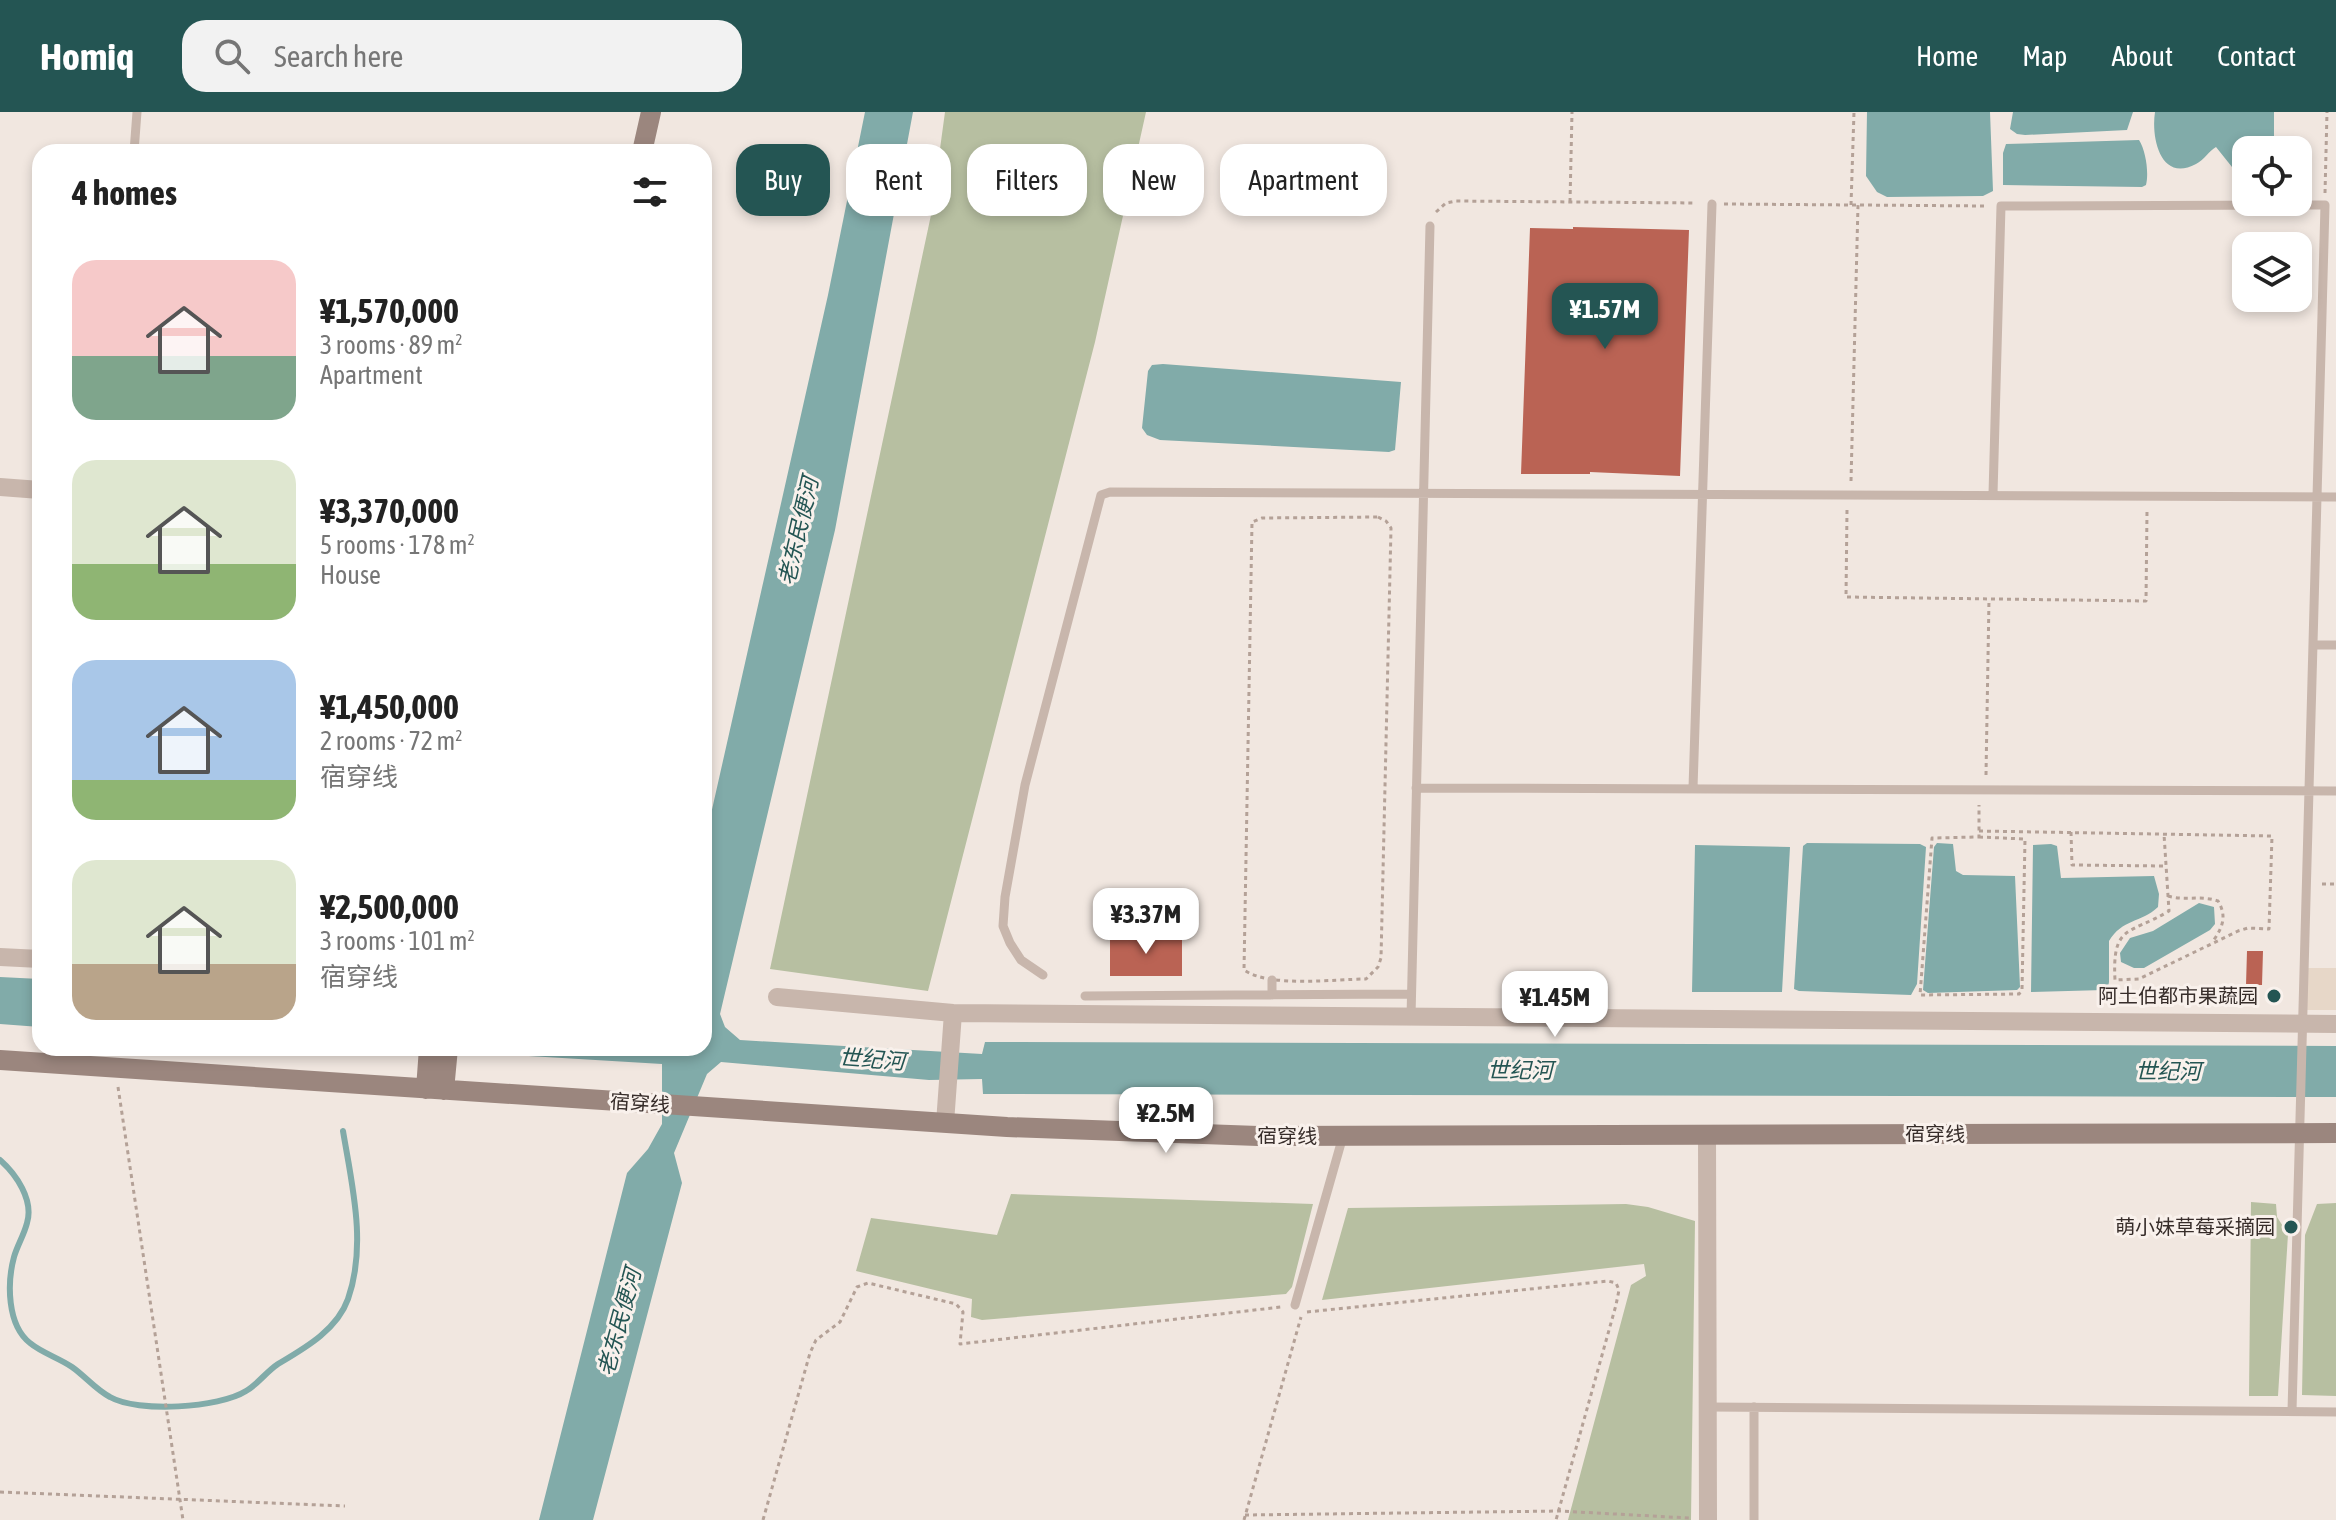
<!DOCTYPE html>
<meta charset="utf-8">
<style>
:root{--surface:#fff;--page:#f2f2f2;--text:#222;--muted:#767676;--accent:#245553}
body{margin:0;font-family:"Asap Condensed","Noto Sans SC",sans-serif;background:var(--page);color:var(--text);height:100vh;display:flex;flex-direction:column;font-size:30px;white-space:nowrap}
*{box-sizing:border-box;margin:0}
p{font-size:26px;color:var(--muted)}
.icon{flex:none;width:44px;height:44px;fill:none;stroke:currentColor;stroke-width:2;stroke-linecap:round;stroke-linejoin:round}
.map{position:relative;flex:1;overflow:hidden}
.details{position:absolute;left:32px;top:32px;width:680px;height:912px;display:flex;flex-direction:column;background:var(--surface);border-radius:24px;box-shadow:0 4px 12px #0003}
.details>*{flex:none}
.banner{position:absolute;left:736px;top:32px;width:760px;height:72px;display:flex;gap:16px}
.controls{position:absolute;left:2232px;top:24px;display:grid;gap:16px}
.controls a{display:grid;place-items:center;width:80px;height:80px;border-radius:16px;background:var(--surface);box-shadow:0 4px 12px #0003;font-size:40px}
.price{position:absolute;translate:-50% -68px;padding:0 18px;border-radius:16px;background:#fff;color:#222;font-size:26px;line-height:52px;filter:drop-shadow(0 2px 4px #0008)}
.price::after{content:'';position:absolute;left:50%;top:48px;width:24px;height:18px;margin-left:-12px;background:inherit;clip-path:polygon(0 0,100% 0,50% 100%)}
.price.on{background:var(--accent);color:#fff}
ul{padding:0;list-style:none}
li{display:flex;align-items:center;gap:24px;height:200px;padding:0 40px}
li span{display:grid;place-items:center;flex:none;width:224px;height:160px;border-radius:24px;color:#555}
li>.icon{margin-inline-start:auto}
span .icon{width:96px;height:96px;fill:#fffc;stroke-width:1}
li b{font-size:34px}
h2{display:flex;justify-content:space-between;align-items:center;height:96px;padding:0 40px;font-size:34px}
.tag{padding:0 28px;border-radius:24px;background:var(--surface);box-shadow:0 4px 12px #0003;font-size:28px;line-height:72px}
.tag.on{background:var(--accent);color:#fff}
header{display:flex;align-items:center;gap:48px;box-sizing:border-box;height:112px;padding:0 40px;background:var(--accent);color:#fff}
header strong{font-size:38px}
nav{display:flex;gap:44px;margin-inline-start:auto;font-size:28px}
.search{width:560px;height:72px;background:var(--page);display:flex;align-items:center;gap:20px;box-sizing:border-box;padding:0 28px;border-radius:24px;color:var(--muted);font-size:30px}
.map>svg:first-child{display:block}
.green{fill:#b7bfa1}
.plaza{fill:#e7d7c8}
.water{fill:#81aba9}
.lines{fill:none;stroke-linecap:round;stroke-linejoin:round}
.stream{stroke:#81aba9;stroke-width:6}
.building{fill:#ba6354}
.path{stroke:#b4a197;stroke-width:3;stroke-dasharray:4 4;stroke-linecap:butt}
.lane{stroke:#c8b6ac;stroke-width:9}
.street{stroke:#c8b6ac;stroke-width:18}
.secondary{stroke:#9b867e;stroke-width:20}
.poi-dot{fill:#245553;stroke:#f9f1ec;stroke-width:3}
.labels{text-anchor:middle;stroke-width:6;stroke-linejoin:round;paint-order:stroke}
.poi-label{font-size:20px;fill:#372d2a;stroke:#f9f1ec;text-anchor:end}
.street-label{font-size:20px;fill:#372d2a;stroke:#f9f1ec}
.water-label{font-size:22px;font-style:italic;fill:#245553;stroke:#f9f1ec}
</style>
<header>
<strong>Homiq</strong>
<div class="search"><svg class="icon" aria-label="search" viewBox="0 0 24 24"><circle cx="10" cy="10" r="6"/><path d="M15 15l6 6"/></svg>Search here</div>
<nav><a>Home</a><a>Map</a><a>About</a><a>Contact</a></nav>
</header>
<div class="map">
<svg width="2336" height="1408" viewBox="0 0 2336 1408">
<rect width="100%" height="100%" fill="#f1e7e0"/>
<path class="green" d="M945 0H1146L1095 230 928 879 770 857 931 103Z
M1011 1082 1313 1092 1292 1175 1286 1182 982 1208 971 1205 972 1187 856 1159 871 1106 997 1123Z
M2251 1090 2276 1092 2277 1105 2288 1122 2278 1284H2249Z
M2336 1091V1284L2302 1283 2305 1123 2317 1092Z
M1626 1092 1648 1095 1695 1109 1691 1408H1568L1631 1173 1646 1164 1644 1152 1322 1188 1348 1096Z"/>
<path class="plaza" d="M2304 856H2336V898H2303Z"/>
<path class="water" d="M865 0H913L835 418 720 902 725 915 740 928 982 942 985 930 2336 934V985L983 982 982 967 929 968 721 950 707 962 674 1041 682 1071 593 1408H539L627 1061 648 1037 662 1012V952L397 936H704V733L828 183Z
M1867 0H1990L1993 79 1983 84 1887 85 1877 80 1866 64Z
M2013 0H2133L2127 18 2025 23 2017 22 2010 17Z
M2155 0H2274V25L2268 38H2246V56L2232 55 2216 35C2209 39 2204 48 2196 52 2160 71 2151 25 2155 0Z
M2139 28C2146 39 2149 61 2146 73L2142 75 2003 73V41L2006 32Z
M1163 252 1401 270 1395 338 1389 340 1160 328 1147 323 1142 316 1148 259 1152 253Z
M1807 731 1920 732 1926 735 1917 872 1911 883 1799 879 1794 877 1803 734Z
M1937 731 1953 732 1956 759 1963 763 2015 764 2020 875 2017 878 1928 881 1923 878 1934 735Z
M2051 732 2057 734 2061 766 2154 764 2159 782 2158 795C2141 811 2122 807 2109 829V870L2108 875 2104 878 2031 880 2033 733Z
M1695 733 1790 735 1782 880H1692Z
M2199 791 2214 795 2215 812 2210 818 2144 856H2134L2121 850 2120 841 2130 826 2153 819Z
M0 865 40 867V915L0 912Z"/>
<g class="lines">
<path class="stream" d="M0 1048C16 1062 34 1088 27 1111 24 1123 17 1134 14 1145 7 1171 7 1213 30 1231 42 1241 59 1246 72 1255 85 1264 96 1278 110 1285 138 1301 219 1296 246 1279 258 1272 266 1260 278 1252 305 1236 337 1218 348 1187 367 1133 352 1073 343 1019"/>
</g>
<path class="building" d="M1573 115 1689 118 1680 364 1590 360V362H1521L1530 116 1573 117Z
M1110 824H1182V864H1110Z
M2247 839H2263L2262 873H2246Z"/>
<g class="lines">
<path class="path" d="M2325 81 2327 0
M1570 90 1572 0
M1724 92 1988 94
M1851 93 1854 0
M1436 100 1446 91 1456 89 1696 91
M1851 369 1858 93
M1847 398 1846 485 2146 489 2147 399
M1378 405 1386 409 1391 416 1381 846 1378 855 1366 867C1335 867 1270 876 1244 858L1252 410 1262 406Z
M1986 663 1989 487
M1979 719 2272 724 2269 817 2248 816 2238 819 2139 867 2115 868C2112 812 2129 823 2169 799L2164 722
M2071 720 2072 753 2163 754
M1979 725 2025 727 2022 878 2019 882 1920 883 1932 726 1979 725V693
M2322 772H2336
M2168 784C2184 789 2201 783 2218 789 2227 804 2223 815 2213 829
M118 975 183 1408
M1307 1200 1608 1169 1616 1171 1619 1178 1616 1193 1556 1408
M0 1380 345 1394
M1245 1403 1559 1399 1689 1406
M763 1408 810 1241 816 1228 840 1210 857 1175 868 1171 956 1192 963 1200 960 1232 1281 1195
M1244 1408 1301 1205"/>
<path class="lane" d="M134 40 137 0
M1993 382 2001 94 2325 93 2292 1299
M2313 533H2336
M1416 676 2336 679
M1693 676 1712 92
M1043 863 1021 848 1010 831 1003 814 1005 785 1025 673 1101 383 1110 380 2336 385
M1272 883V868
M1085 884 1411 882
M1411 905 1430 114
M1295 1193 1343 1024
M1708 1295 2336 1300
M1754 1408V1295"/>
<path class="street" d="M0 375 40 378
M0 845 40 847
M777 885 953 901 2336 912
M945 1011 953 901
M1707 1022 1708 1408"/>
<path class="secondary" d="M642 40 651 0
M0 948 1007 1015 1258 1024 2336 1021
M426 977 429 936
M444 978 448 936"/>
</g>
<g class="poi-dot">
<circle cx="2274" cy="884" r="8"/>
<circle cx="2291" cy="1115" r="8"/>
</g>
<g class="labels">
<g class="poi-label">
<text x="2258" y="891">阿土伯都市果蔬园</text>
<text x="2275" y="1122">萌小妹草莓采摘园</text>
</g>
<g class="street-label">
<text transform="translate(640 991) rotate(4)" y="7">宿穿线</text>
<text x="1935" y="1029">宿穿线</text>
<text x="1287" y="1031">宿穿线</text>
</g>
<g class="water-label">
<text transform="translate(798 419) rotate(-77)" y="8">老东民便河</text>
<text transform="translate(872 947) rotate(4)" y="8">世纪河</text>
<text x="1520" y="966">世纪河</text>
<text x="2168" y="967">世纪河</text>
<text transform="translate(619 1210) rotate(-75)" y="8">老东民便河</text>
</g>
</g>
</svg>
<div class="controls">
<a><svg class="icon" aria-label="locate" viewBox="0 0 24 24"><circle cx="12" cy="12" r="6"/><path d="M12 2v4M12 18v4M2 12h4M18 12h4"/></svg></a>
<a><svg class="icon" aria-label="layers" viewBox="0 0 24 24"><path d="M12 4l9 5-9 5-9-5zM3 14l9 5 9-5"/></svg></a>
</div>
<b class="price on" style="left:1605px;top:239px">¥1.57M</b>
<b class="price" style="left:1146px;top:844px">¥3.37M</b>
<b class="price" style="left:1555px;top:927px">¥1.45M</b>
<b class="price" style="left:1166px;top:1043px">¥2.5M</b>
<div class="banner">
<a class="tag on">Buy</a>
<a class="tag">Rent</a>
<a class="tag">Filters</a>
<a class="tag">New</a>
<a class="tag">Apartment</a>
</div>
<section class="details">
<h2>4 homes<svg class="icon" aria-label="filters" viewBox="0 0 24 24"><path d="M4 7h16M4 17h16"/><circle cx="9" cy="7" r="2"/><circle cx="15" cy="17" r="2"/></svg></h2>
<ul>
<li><span style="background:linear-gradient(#f6c9c9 60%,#7fa58c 0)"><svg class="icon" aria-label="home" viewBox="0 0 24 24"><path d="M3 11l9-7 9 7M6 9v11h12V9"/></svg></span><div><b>¥1,570,000</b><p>3 rooms · 89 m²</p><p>Apartment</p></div></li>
<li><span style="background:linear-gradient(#dfe7d0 65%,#8fb573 0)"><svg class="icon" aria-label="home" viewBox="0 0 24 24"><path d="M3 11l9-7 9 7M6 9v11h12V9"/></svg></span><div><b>¥3,370,000</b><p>5 rooms · 178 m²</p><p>House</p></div></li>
<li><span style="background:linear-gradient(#a9c7e8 75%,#8fb573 0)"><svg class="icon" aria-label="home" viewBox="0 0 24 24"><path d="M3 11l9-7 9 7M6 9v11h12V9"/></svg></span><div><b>¥1,450,000</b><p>2 rooms · 72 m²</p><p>宿穿线</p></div></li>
<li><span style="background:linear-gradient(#dfe7d0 65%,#b9a48a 0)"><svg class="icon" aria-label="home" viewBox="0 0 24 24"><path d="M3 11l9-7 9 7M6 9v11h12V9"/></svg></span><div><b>¥2,500,000</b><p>3 rooms · 101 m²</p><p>宿穿线</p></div></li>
</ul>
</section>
</div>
